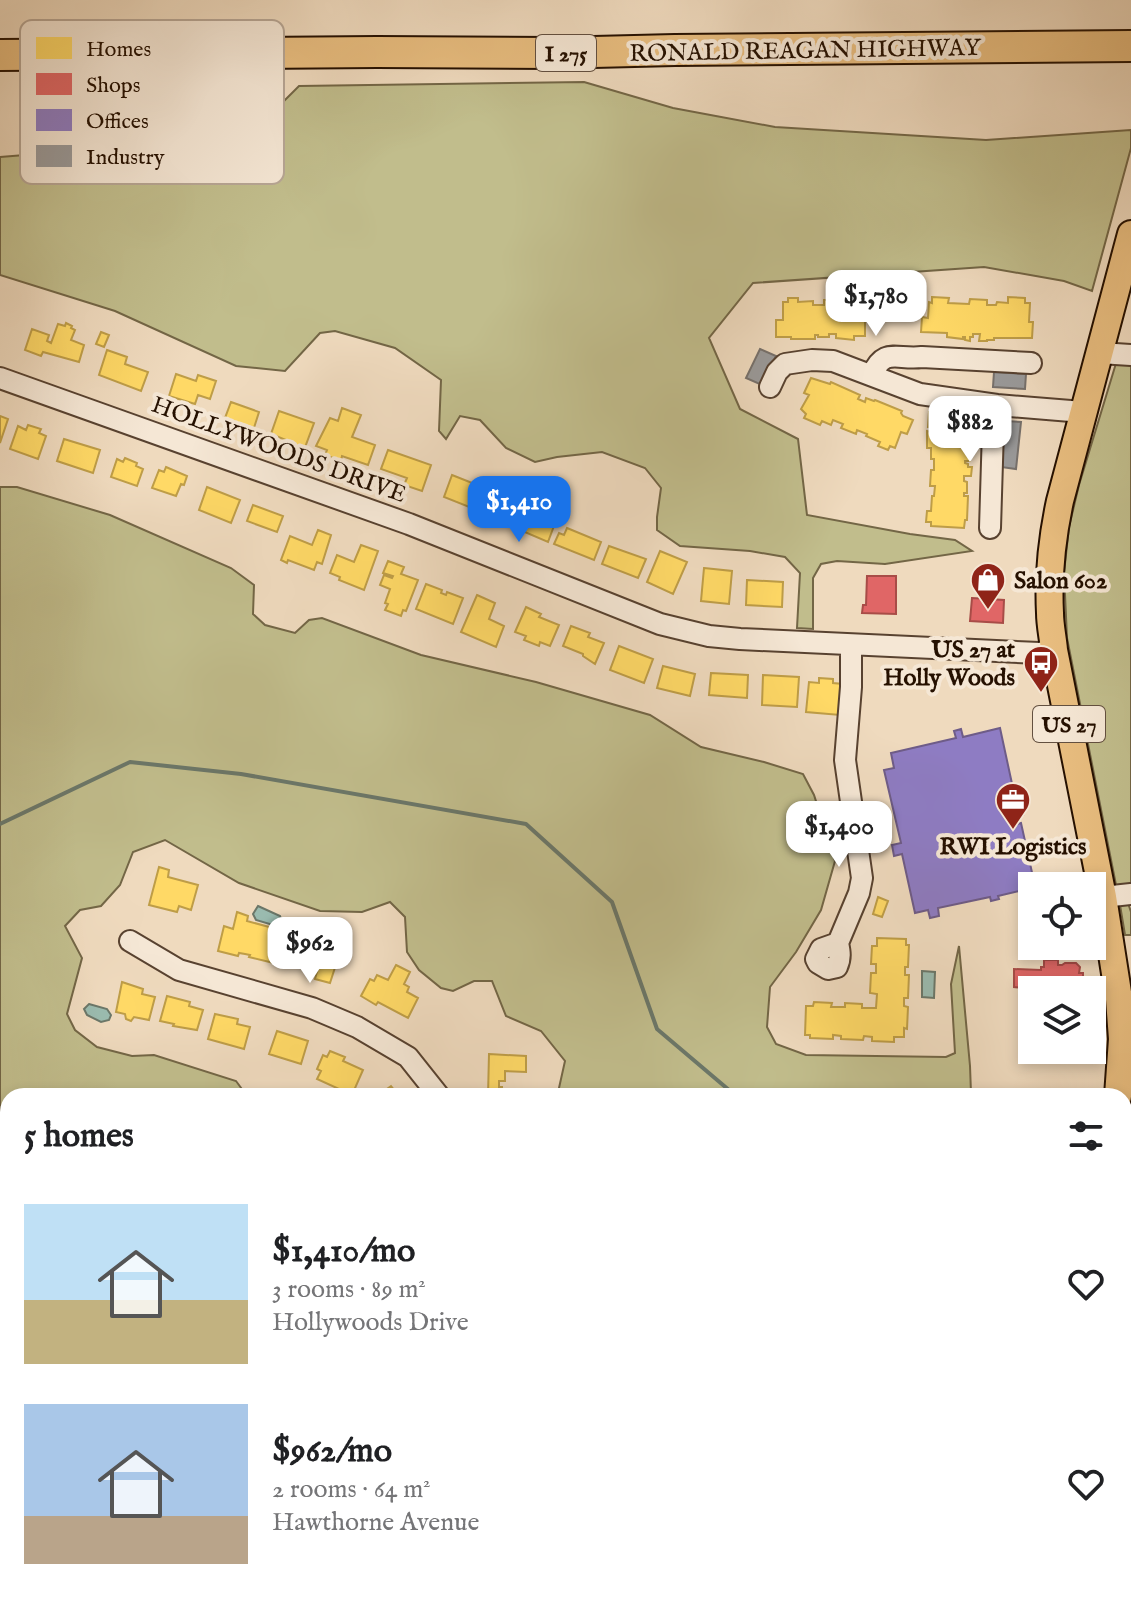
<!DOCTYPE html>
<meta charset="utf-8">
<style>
:root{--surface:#fff;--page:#f2f2f2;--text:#202124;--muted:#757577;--accent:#1a73e8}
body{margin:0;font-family:"IM FELL English",serif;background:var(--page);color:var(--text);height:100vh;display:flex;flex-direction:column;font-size:30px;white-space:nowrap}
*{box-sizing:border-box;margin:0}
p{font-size:26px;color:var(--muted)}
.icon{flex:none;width:44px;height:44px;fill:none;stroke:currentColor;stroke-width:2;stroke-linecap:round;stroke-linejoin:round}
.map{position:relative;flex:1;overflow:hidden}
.side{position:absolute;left:0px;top:1088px;width:1132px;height:514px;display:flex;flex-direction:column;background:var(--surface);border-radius:24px 24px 0 0;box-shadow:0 4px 12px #0003}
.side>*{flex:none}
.controls{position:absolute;left:1018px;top:872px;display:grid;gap:16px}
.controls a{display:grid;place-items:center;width:88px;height:88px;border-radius:0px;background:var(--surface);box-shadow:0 4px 12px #0003;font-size:40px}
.price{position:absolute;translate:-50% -68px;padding:0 18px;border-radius:16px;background:#fff;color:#222;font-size:26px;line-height:52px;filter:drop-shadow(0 2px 4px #0008)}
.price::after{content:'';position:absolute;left:50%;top:48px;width:24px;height:18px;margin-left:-12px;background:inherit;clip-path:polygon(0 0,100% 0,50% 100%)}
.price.selected{background:var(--accent);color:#fff}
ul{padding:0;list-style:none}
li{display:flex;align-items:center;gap:24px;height:200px;padding:0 24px}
li span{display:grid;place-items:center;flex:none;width:224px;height:160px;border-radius:0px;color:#555}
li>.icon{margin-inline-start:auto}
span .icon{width:96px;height:96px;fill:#fffc;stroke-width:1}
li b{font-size:34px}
h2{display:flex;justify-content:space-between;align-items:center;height:96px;padding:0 24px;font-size:34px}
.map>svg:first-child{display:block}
.green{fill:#c1bd8c;stroke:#736646;stroke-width:2}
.water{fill:#9abbaf;stroke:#6b7769;stroke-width:2}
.homes{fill:#ffd966;stroke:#be9d47;stroke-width:2}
.shops{fill:#e06666;stroke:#a84c47;stroke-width:2}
.offices{fill:#8e7cc3;stroke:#6e5c88;stroke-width:2}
.industry{fill:#999;stroke:#76706b;stroke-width:2}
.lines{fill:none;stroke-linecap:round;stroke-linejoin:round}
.stream{stroke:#6b7769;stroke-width:4}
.minor-casing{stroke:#584230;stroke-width:24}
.major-casing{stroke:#251000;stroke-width:30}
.highway-casing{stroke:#251000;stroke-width:34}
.minor{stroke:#f5e7d5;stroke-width:20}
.major{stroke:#e8bd7f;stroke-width:26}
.highway{stroke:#e8bd7f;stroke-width:30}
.labels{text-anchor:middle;stroke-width:8;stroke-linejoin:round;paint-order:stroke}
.shield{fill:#f5e7d5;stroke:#635040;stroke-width:2}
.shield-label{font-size:22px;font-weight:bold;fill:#251000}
.street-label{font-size:24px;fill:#251000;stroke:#f5e7d5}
.poi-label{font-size:24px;font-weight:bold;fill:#251000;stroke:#f5e7d5;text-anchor:start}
.key{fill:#f5e7d5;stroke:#b7a695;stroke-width:2}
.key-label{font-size:22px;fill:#251000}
</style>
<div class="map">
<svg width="1131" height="1601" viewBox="0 0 1131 1601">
<rect width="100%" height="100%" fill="#efdabe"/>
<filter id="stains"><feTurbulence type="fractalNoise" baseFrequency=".0025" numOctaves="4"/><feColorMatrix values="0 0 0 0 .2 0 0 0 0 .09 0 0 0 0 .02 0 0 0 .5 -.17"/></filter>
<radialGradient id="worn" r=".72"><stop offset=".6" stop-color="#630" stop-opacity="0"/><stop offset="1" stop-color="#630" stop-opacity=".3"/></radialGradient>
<path class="green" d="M584 82 673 108 775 127 986 140 1131 130V148L1092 291 1064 281 984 267 753 283 709 338 740 409 798 439 807 515 910 534 955 540 972 551 885 564 837 561 821 564 813 578V629L797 628 800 573 785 557 750 551 680 546 657 530V517L661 488 645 468 602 452 557 457 535 462 506 448 480 420 460 416 446 439 439 431 441 380 395 348 335 331 320 333 285 371 236 366 115 311 0 275V157L248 137 299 86Z
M1117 360 1131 361V888L1117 890 1067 638 1064 573 1069 527 1079 485Z
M0 487H17L110 515 231 568 254 585 253 614 265 625 295 633 309 620 322 618 421 655 536 682 650 715 701 747 764 762 803 774 814 795 835 861 821 910 796 952 770 987 767 1027 776 1044 806 1055 946 1057 955 1053 951 984 959 946 970 1066 971 1093 1026 1096H565L559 1088 565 1061 541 1031 506 1016 492 981H474L453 991 441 988 419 970 407 952 405 917 390 902 362 912 320 911 239 883 165 840 133 852 120 885 101 906 80 910 65 926 82 958 67 1014 75 1030 97 1047 132 1056 154 1055 236 1081 247 1096H8V1416L0 1410Z
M1128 903 1131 912V935H1125L1120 905Z
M64 1594H307L311 1601H65Z"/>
<path class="water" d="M258 906 280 916 281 919 279 924 273 925 256 920 253 914Z
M922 971 935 972 934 998 922 997Z
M89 1004 107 1009 111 1015 109 1020 101 1022 87 1015 84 1009Z"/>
<path class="homes" d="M905 289 913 295 908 302 900 296Z
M842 296H859V300H865V336H854V340L836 338V334H829V337H818V335H815V339H791V337H776V320H783V302H788V298H798V302L813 301V305H824V300H842Z
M932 297 949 298 948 303 969 304 970 299 987 300V305H996L997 302 1008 303V297L1025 298V303H1030L1029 322H1033L1032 338H994V340H987V341H979L980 334H973V337H970V341L965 340V337H963V339L947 337V333L921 332 922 317 928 318 929 302 932 303Z
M66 323 72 326 71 328 75 330 71 340 84 345 79 362 43 352 41 356 25 350 32 329 49 335 47 341 51 343 58 324 65 326Z
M101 332 109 335 104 347 96 344Z
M107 350 127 357 125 364 148 372 141 391 99 375Z
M176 374 196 381 198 375 216 381 210 399 198 395 195 404 169 396Z
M811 378 830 384 831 382 860 395 858 399 865 402 866 398 874 401 875 400 902 411 901 413 903 416 913 420 907 434 901 432 895 448 890 446 888 450 878 446 880 442 866 436 867 434 857 430 856 434 841 428 843 424 833 420 831 425 822 421 820 425 804 418 806 414 801 409 809 395 804 393Z
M231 402 259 412 252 434 233 427 235 424 233 421 225 418Z
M342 408 361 415 352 437 375 445 368 465 342 456 341 461 325 455 327 450 316 446 330 418 338 421Z
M951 408 976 409 975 425 967 424V433L969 434 968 437H971L970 461H965V463L968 464V467H972L971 476H964V481L967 482V493H964V496H968L967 520H965L964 528 931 526V522H926L927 511H931L932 496H934L935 486H930L931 470H934V459H931V448H927V431L931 432 932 427H928L929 412 951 413Z
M279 411 314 423 304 450 290 445 291 442 271 434Z
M0 416 8 419 0 443Z
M28 425 41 429 39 433 46 436 38 459 10 449 18 426 26 430Z
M64 439 100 450 93 473 57 461Z
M388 450 431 465 422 491 404 485 407 478 381 469Z
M125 458 137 463 136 466 143 469 137 486 111 477 117 459 123 462Z
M166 467 187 476 184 485 181 484 176 496 152 488 159 470 164 472Z
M452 475 490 490 482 512 444 497Z
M207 487 240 500 231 523 199 510Z
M253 505 283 516 277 532 247 521Z
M520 509 540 517 543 509 558 515 548 542 513 527Z
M567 528 601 542 594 560 554 544 559 533 564 535Z
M318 530 331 535 322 564 317 562 314 570 288 560 287 563 281 560 290 536 312 545Z
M361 545 378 551 364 590 339 580 340 577 330 573 337 555 354 562Z
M609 546 646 559 638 578 602 564Z
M660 551 687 562 673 594 647 582Z
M388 561 404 567 401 574 418 580 406 611 403 610 401 616 385 610 388 604 385 603 390 589 380 585 384 575 392 578 393 576 383 573Z
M704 568 732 571 729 604 701 601Z
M747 580 783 582 782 607 746 605Z
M426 584 442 590 441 593 446 595 447 592 463 598 453 624 416 609Z
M477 595 495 603 489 619 504 626 496 647 461 632Z
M526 607 541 614 539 617 559 625 550 646 540 642 539 646 524 640 526 636 515 632Z
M571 626 590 633 588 637 604 643 595 664 583 656V654L563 646Z
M619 646 653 659 644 683 610 670Z
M663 666 695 674 690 696 657 688Z
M711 673 748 675 747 698 709 695Z
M763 675 799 677 797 707 762 705Z
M819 678 833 679V683L843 684 840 715 806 712 809 682 819 683Z
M159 867 169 870 168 877 198 885 191 910 179 906 177 912 149 905Z
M878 897 888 901 882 917 873 914Z
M237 912 248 916 247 921 284 931 283 934 289 936 282 965 249 957 250 955 245 954 239 953 238 956 218 951 224 926 233 929Z
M301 938 309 940 310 938 325 943 324 947 340 952 330 983 315 979 318 968 294 961Z
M877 938 906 939V945H909L908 967H905V975H909L908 998H904V1006L908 1007 907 1029 904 1028V1037H894V1042L872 1041V1037L864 1036 863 1040 841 1039V1036L833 1035V1039L810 1038V1035H805L806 1006H813L814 1002 832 1003 831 1007H845V1003L862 1004V1008H876L877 994 870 993 871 973H876V964H871L872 946H877Z
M396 965 410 972 404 984 409 987 407 992 418 998 408 1018 378 1002 376 1005 361 996 370 979 374 981 377 975 388 980Z
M122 982 143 989 142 994 155 997 149 1020 134 1017 131 1021 126 1019 125 1014 116 1012Z
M167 996 190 1002 189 1006 203 1010 197 1030 173 1026 174 1024 160 1021Z
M215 1014 238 1019 237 1024 250 1027 244 1049 208 1039Z
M277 1031 308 1041 301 1064 269 1054Z
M330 1051 345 1057 343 1061 363 1070 352 1095 317 1079 321 1071 317 1069 323 1055 327 1057Z
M489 1054 526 1056V1072L505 1071V1081H499V1087H502V1096H488Z
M391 1086 399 1096H377Z
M1124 1386 1131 1387V1480H1124Z
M1124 1537 1131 1539 1129 1561 1124 1559Z
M340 1594H354L359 1599 358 1601H333Z
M398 1594H418V1601H405V1595Z
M438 1594H454V1601H438Z
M595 1594 613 1595V1601H595Z
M1006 1596 1027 1597 1026 1601H991V1598H1006Z"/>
<path class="shops" d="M867 576H896V614L862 613 863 605H866Z
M972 598 1004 600 1003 623 970 621Z
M1044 960H1058V965H1062L1065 963H1076L1080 967 1079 973H1083V990H1032V1009H1024V988L1014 987V969L1041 970V967H1044Z
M1124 1217H1131V1252L1126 1264H1124Z"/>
<path class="offices" d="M1000 728 1014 793 1009 794 1011 800 1019 799 1023 815 1015 817 1017 824 1021 823 1035 886H1032V888L998 896 999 899 991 901 990 897 938 908 939 916 930 918 928 910 915 913 902 854 894 856 892 845 901 843 884 770 894 768 891 753 956 738 954 731 961 729 963 737Z"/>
<path class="industry" d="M760 349 776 356 762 385 746 378Z
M994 372 1026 374 1025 389 993 387Z
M1006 421 1021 422 1016 469 1001 467Z"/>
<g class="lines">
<path class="stream" d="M0 824 130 762 241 774 526 824 612 902 657 1029 736 1096
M0 1191 8 1197
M205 1601V1594"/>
<defs>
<path id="minor" d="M1100 353 1131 355
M872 375C884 347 896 360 922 357L1031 363
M0 378 409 524 660 624 709 636 740 639 1039 653 1054 650
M770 387 777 372 785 364 812 360 833 361 920 394 997 405 1083 412
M990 528 993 429 997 405
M1103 897 1131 894
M130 941 179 970 312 1008 357 1027 408 1057 439 1096
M838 943C840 952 841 958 837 967L828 969 818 963 816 959 821 949 838 943 859 893 862 878 845 760 851 687V645
M1124 1368H1131
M1124 1592 1131 1593"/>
<path id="major" d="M1118 1096 1122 1039 1119 999 1103 897 1054 650C1053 638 1050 625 1050 613 1048 575 1052 538 1060 501L1131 234
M905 1601 907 1594"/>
<path id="highway" d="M0 55 377 52 553 53 675 50 1131 46"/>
</defs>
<use href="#minor" class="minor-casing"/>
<use href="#major" class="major-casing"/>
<use href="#highway" class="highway-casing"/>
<use href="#minor" class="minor"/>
<use href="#major" class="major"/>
<use href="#highway" class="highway"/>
</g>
<defs>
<symbol id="shop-pin" viewBox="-11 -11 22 30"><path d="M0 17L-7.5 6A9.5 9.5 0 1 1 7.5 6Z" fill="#8f2418" stroke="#f5e7d5"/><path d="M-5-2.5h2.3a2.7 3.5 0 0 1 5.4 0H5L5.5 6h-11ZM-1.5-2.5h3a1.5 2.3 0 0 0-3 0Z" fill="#fff"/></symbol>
<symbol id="bus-pin" viewBox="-11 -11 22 30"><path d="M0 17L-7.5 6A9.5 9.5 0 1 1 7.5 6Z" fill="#8f2418" stroke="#f5e7d5"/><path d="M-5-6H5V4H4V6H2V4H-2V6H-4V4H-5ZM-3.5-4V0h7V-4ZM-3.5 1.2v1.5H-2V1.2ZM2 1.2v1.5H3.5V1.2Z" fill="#fff"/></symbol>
<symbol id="office-pin" viewBox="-11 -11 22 30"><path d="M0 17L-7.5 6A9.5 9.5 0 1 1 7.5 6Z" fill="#8f2418" stroke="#f5e7d5"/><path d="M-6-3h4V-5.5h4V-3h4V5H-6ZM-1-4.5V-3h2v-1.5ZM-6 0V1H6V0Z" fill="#fff"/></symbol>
</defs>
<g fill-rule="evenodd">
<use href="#shop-pin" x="968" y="560" width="40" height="54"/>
<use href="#bus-pin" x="1021" y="643" width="40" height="54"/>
<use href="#office-pin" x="993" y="780" width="40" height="54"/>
</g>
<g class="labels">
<g class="shield">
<rect x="536" y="35" width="60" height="36" rx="6"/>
<rect x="1033" y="706" width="72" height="36" rx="6"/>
</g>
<g class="shield-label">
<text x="566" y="61">I 275</text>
<text x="1069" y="732">US 27</text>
</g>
<g class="street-label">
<text transform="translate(805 50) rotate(-1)" y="8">RONALD REAGAN HIGHWAY</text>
<text transform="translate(279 449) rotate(20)" y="8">HOLLYWOODS DRIVE</text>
</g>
<g class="poi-label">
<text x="1014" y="588">Salon 602</text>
<text x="1015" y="657" text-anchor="end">US 27 at<tspan x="1015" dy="28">Holly Woods</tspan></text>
<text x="1013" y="854" text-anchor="middle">RWI Logistics</text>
</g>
</g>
<rect x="20" y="20" width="264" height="164" rx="12" class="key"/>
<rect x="36" y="37" width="36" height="22" fill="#ffd966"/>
<rect x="36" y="73" width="36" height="22" fill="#e06666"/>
<rect x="36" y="109" width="36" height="22" fill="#8e7cc3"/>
<rect x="36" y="145" width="36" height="22" fill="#999"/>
<g class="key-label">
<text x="86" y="56">Homes</text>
<text x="86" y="92">Shops</text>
<text x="86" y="128">Offices</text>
<text x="86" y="164">Industry</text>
</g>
<rect width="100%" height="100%" filter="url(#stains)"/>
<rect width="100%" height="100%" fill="url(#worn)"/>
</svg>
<div class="controls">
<a><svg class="icon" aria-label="locate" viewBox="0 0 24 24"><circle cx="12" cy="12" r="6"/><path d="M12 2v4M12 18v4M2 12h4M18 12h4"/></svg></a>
<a><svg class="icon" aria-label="layers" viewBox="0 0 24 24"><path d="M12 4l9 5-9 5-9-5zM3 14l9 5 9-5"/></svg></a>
</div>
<b class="price" style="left:876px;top:338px">$1,780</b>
<b class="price" style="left:970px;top:464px">$882</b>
<b class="price selected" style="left:519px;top:544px">$1,410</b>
<b class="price" style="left:839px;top:869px">$1,400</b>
<b class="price" style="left:310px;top:985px">$962</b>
<section class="side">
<h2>5 homes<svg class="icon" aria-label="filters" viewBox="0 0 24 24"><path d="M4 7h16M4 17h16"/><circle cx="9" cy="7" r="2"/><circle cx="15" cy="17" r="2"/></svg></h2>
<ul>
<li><span style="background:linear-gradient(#bfe0f5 60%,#c2b280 0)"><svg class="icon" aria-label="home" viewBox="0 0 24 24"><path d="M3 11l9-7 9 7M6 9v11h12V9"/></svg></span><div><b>$1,410/mo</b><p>3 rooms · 89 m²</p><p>Hollywoods Drive</p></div><svg class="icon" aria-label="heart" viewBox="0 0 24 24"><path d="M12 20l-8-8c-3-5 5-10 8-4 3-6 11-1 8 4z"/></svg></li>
<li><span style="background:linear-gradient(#a9c7e8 70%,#b9a48a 0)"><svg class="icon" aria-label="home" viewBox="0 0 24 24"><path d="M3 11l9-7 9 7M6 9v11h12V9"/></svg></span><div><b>$962/mo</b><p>2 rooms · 64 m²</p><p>Hawthorne Avenue</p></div><svg class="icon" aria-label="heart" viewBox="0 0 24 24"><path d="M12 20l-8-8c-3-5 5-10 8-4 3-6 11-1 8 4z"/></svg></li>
</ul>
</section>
</div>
